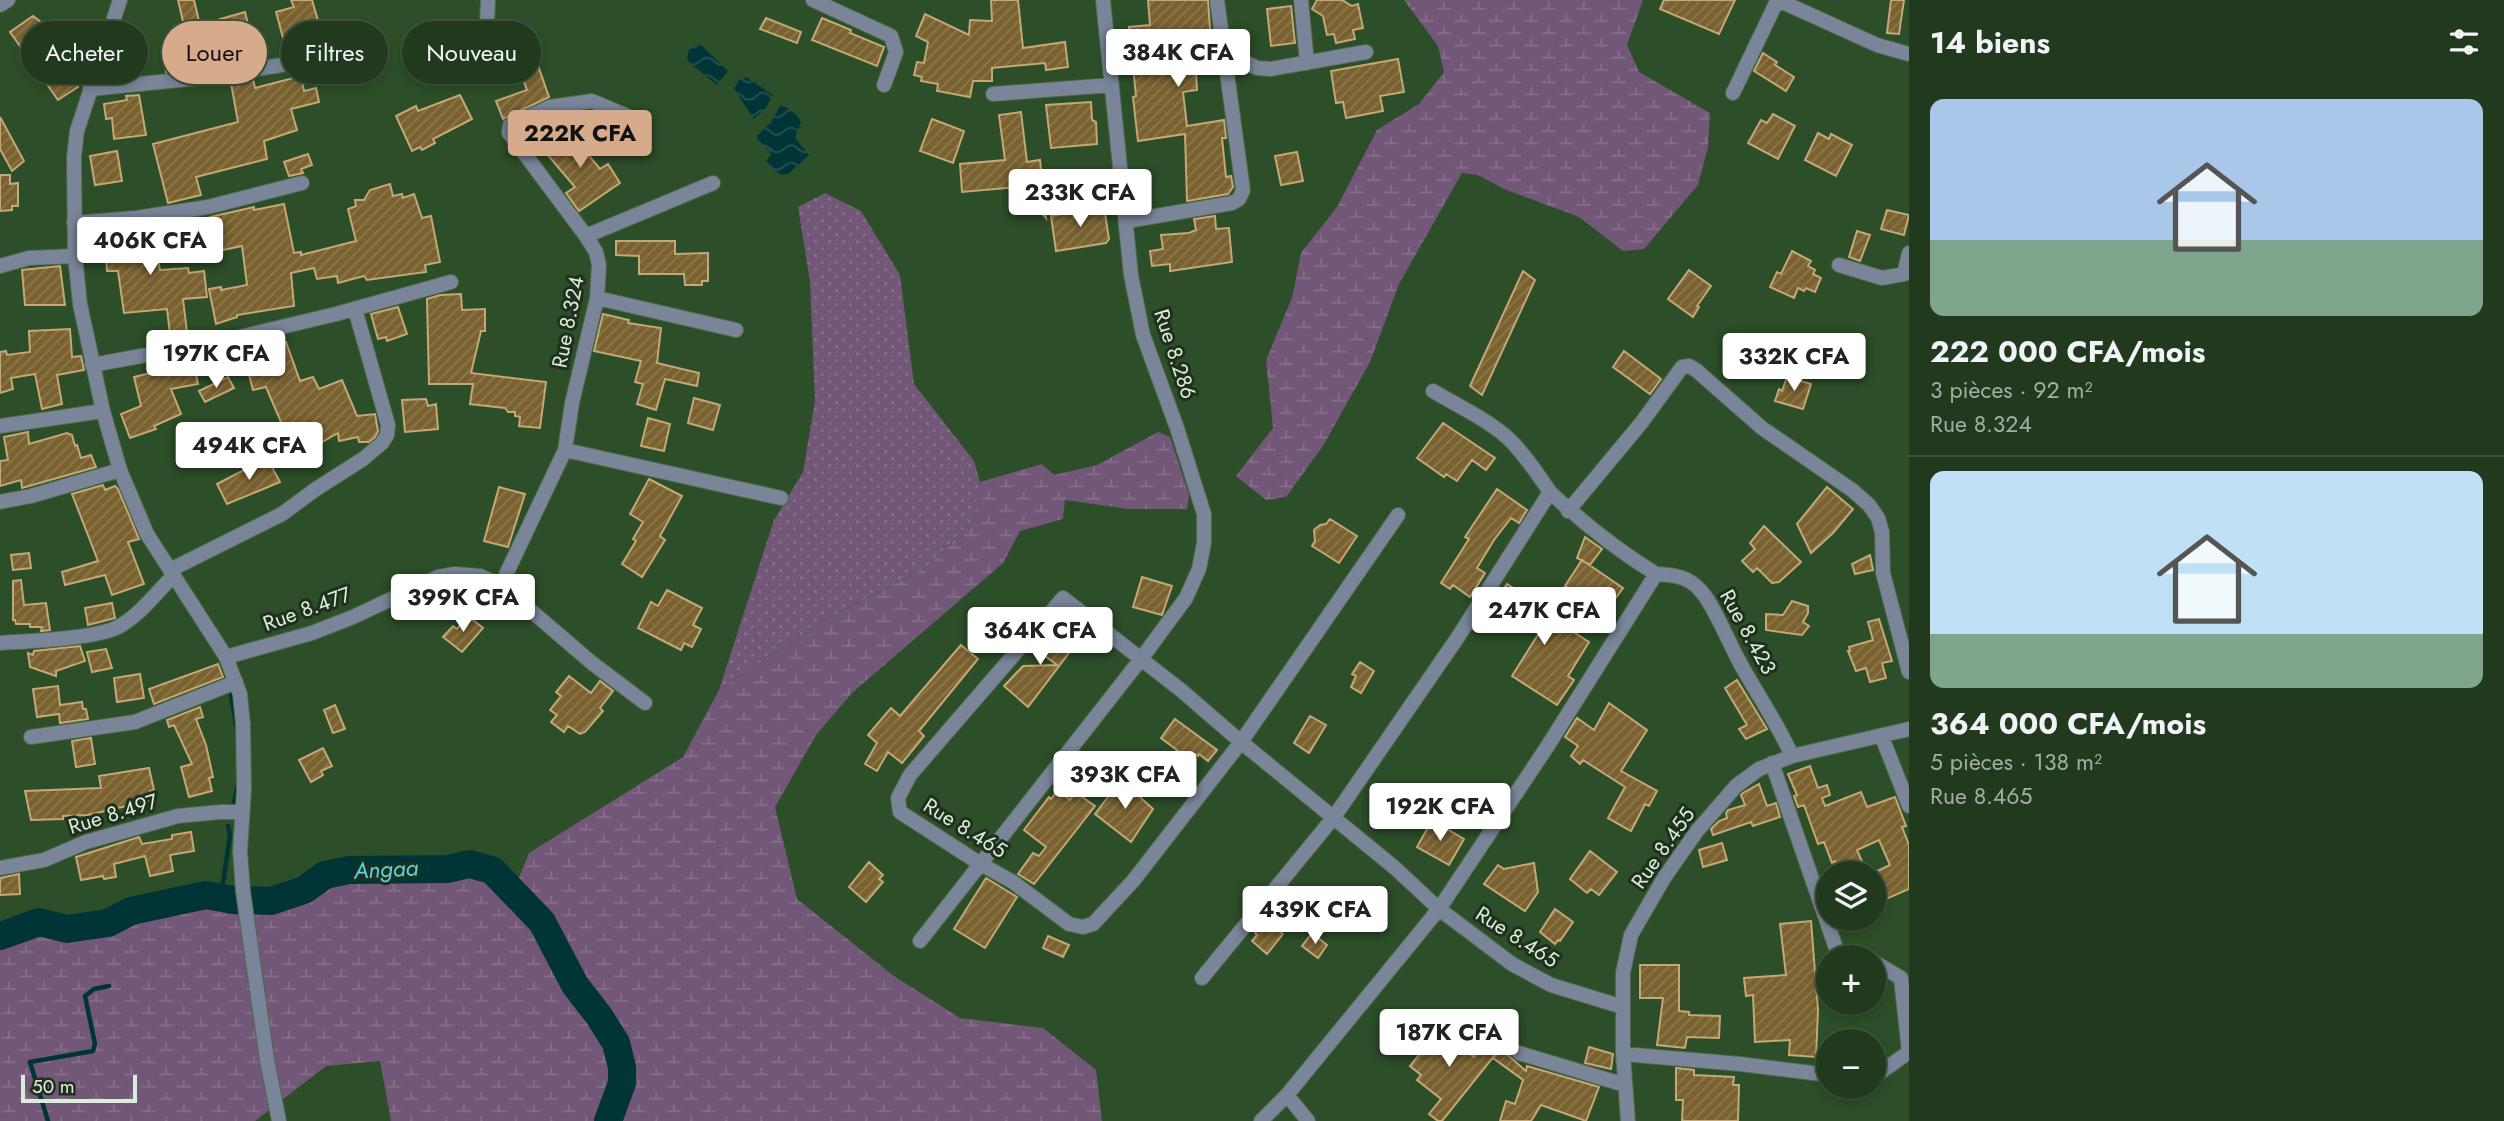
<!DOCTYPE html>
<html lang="fr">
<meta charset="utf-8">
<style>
:root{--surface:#213a1e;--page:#294127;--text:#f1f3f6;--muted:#a2ada4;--line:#3e543c;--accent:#d6ab8b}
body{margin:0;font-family:Jost,sans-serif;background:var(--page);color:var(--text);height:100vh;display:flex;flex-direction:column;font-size:26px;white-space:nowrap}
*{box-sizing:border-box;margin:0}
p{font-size:23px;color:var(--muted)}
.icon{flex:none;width:38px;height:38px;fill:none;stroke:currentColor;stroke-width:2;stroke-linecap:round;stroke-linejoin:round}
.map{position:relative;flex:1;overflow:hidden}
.side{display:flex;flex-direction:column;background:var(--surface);width:595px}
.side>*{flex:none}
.top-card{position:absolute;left:21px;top:21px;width:665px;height:63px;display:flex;gap:14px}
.fabs{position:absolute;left:1816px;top:861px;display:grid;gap:14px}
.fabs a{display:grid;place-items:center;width:70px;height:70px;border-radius:50%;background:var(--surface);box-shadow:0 4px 10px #0003,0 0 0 2px var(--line);font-size:35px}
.scale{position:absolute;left:21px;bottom:18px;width:116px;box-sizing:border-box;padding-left:7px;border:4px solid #dbeed8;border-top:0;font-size:19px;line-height:24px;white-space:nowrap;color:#dbeed8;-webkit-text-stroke:5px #20301e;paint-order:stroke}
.price{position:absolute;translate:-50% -60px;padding:0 16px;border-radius:7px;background:#fff;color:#222;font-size:23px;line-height:46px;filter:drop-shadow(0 2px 4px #0008)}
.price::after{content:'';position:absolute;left:50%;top:42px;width:21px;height:16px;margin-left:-10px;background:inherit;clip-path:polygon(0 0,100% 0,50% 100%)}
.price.current{background:var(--accent);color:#111}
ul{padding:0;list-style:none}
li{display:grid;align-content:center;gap:14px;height:371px;padding:0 21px}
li+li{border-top:2px solid var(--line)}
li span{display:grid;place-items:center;height:217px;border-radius:14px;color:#555}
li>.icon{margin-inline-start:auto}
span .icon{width:126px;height:126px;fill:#fffc;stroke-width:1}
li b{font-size:30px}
h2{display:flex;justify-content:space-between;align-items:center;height:84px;padding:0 21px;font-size:30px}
.chip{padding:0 24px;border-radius:32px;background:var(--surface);box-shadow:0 4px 10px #0003,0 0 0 2px var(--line);font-size:24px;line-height:63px}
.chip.current{background:var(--accent);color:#111}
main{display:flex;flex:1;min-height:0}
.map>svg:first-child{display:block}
.grass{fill:url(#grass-dots)}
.wetland{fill:url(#wetland-marsh)}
.water{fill:url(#water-waves)}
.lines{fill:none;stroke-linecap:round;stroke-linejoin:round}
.stream{stroke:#013437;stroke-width:4.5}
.river{stroke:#013437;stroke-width:28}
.building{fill:url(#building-hatch);stroke:#c4a877;stroke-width:2}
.minor-casing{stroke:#4c6b48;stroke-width:16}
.tertiary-casing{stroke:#4c6b48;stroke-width:16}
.minor{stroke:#7a8599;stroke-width:14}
.tertiary{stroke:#7a8599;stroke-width:14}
.labels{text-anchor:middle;stroke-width:6;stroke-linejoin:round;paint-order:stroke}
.street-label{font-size:21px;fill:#dbeed8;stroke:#20301e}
.water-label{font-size:23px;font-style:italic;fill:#55d6e0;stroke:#20301e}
</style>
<main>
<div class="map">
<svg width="1909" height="1121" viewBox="0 0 1909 1121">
<defs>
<pattern id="grass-dots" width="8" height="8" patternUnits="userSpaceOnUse" patternTransform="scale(1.75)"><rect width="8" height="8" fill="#735778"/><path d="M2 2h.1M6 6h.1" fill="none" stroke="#866f8a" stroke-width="1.8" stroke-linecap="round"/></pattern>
<pattern id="wetland-marsh" width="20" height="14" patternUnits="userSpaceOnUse" patternTransform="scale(1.75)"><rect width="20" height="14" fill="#735778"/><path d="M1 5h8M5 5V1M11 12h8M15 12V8" fill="none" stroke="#866f8a"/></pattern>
<pattern id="water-waves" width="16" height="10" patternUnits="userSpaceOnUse" patternTransform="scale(1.75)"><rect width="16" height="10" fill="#013437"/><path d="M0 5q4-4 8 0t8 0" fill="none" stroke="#255253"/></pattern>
<pattern id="building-hatch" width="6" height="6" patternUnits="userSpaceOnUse" patternTransform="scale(1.75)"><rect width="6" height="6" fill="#7a6130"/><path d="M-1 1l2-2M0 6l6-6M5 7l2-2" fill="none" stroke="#8c784d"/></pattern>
</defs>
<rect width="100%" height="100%" fill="#2c4e28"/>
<path class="grass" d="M825 193 861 211 900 275 914 384 974 461 980 482 973 520 928 567 824 620 719 690 774 520 803 472 815 400 810 282 798 207Z"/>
<path class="wetland" d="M1404 0H1643L1627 45 1639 72 1710 113 1708 147 1698 185 1644 249 1623 251 1579 217 1504 189 1478 175 1462 173 1399 284 1370 362 1323 446 1286 497 1266 500 1236 476 1273 428 1266 360 1292 298 1301 253 1337 207 1377 130 1419 104 1444 72 1438 46Z
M1158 432 1170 437 1189 495 1187 509H1128L1065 500 1063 519 1020 531 1003 563 853 692 816 735 775 807 797 899 894 976 960 1018 1043 1028 1096 1070 1102 1121H391L380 1061 326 1066 255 1121H0V936L39 922 67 929 108 923 131 911 206 895 233 900 271 901 304 890 325 875 349 870 448 869 469 864 484 866 492 870 513 892 529 853 683 757 719 690 824 620 928 567 973 520 980 482 1042 464 1054 475 1097 465Z"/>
<path class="water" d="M699 43 728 71 717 85 690 63 687 58 689 50Z
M746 77 773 95 765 109 754 119 734 89 739 80Z
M780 106C789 106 797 115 801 122L795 138 809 155 788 174 782 175 774 170 766 161 771 155 770 151 757 139 758 135 771 122Z"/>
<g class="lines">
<path class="stream" d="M230 688 236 724
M233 807 238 785
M221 897 230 835 228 826
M48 1121 30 1062 93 1051 95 1044 85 996 94 989 109 986"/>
<path class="river" d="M0 936 39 922 67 929 108 923 131 911 206 895 233 900 271 901 304 890 325 875 349 870 448 869 469 864 492 870 542 922 575 985 599 1016 616 1043 622 1067V1083L608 1121"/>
</g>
<path class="building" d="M178 0H194L199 21 217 20 245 12 250 32 243 34 248 61 166 72 165 63 172 62 170 35 174 34V26H184Z
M291 0H312L323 38 312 42 313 46 297 50 296 46 286 49 276 12 294 7Z
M991 0H1018L1023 48 1065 42 1068 67 1046 70 1045 63 992 68V81H973L970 97 937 91 938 84 921 81 922 77 914 75 917 62 924 63 928 42 916 36 925 14 969 35 970 20 992 21Z
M1148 0H1208L1213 71 1196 73 1197 90 1183 92 1187 126 1224 120 1226 138H1222L1226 177 1231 176 1233 187 1228 194 1187 201 1185 134 1138 141 1133 97 1136 96 1129 27 1150 25Z
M1317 0H1342L1352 6 1358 4 1363 28 1353 30 1355 39 1336 43 1334 34 1327 35 1323 16 1312 9Z
M1664 0H1735L1719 34 1660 9Z
M1891 0H1904L1899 34 1887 33Z
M1291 6 1295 43 1271 46 1267 9Z
M33 16 61 37 75 57 68 62 79 78 74 81 78 87 58 100 10 32Z
M766 18 801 32 797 43 760 29Z
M822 18 851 30 850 33 884 47 877 66 812 40Z
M497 28 508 45 470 68 460 51Z
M528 37 549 97 503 119 496 101 527 90 509 44Z
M1763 53 1777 62 1775 65 1794 77 1786 91 1754 71Z
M1398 59 1404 92 1380 96 1383 111 1346 118 1343 102 1336 103 1331 71Z
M301 76 304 91 316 88 319 102 291 109 297 130 264 141 267 159 196 177 201 195 168 203 153 144 238 122 231 83 253 79 255 88Z
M139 95 146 135 114 139 112 118 106 119 104 104 127 100 126 96Z
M460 95 472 119 433 139 435 143 422 150 420 147 412 151 396 116 416 106 418 111Z
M1091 102 1092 120 1096 122 1097 144 1051 148 1046 105Z
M1021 112 1027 162 1040 160 1046 218 1019 187 962 192 960 164 1005 160 999 115Z
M1773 114 1795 126 1778 159 1748 143 1761 120 1767 123Z
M0 117 24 161 12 171 0 149Z
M932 119 964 131 953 163 920 151Z
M565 127 600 169 608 164 620 183 579 211 566 193 575 187 541 147Z
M1818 133 1829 139 1831 134 1852 145 1836 176 1805 160Z
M117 151 122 181 95 185 90 156Z
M1297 152 1303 181 1281 185 1275 156Z
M308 154 312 165 301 169 303 173 289 176 284 162Z
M0 175H10V184L18 183V206H12V210L0 211Z
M390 184 393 196 402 194 403 198 414 194 422 218 431 216 440 262 425 265 426 272 367 280 364 276 338 283 337 276 317 279 314 268 291 273 294 306 237 315V317L216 324 209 289 221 287V290L247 285 242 246 218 251 210 217 254 207V210L284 204 294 253 301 252V255L356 241 348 209 356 206 355 200H364L370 190Z
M1104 207 1109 239 1106 243 1056 251 1051 216Z
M1887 210 1909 215 1904 235 1881 229Z
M1215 216 1216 229 1229 228 1232 262 1170 271V264L1152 266 1150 251 1163 249 1161 235 1189 233 1196 230 1194 219Z
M130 228 132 235 153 230 160 270 188 268 189 273 204 271 207 297 183 299 187 332 170 334 167 309 124 313 118 271H107L104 230Z
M1857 231 1870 235 1860 261 1849 257Z
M616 241H675V254L708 253V281H702V285H685L684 274H639V256L616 255Z
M1792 251 1811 261 1808 266 1815 270 1813 274 1821 278 1815 292 1806 288 1804 291 1798 288 1794 298 1770 287 1777 272 1781 274Z
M60 266 65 305H25L22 270Z
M1689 270 1711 286 1697 306 1699 307 1693 317 1668 299Z
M1523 271 1535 280 1482 395 1470 386Z
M461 294 462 310 485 309V331H481L471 373 546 382 540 428 519 426 520 417 515 416V412H508L505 408 470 404 473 384H429L427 299 440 295Z
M398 307 407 334 387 341 386 337 378 339 371 314Z
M603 314 629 320 628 323 661 328 657 363 699 373 697 386 665 379 656 410 637 404 643 384 635 382 641 361 594 351Z
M70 329 72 357 81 356 84 370 57 375 62 404 42 409 35 374 11 378 13 389 0 393V352L6 351 7 355 30 352 29 331Z
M286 342 300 381 313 377 319 389 342 380 357 416 375 414 378 431 375 437 369 442H359L358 437 339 441 338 433 317 445 313 429 285 439 279 423 281 422 266 387 253 390 248 371 265 363 261 350Z
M1624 351 1661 379 1650 394 1613 367Z
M192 357 198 384 171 389 181 414 154 426 156 429 130 438 121 414 141 406 134 377 163 370 162 363Z
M228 377 234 388 205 402 199 391Z
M1787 377 1811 384 1803 409 1775 401 1779 389 1782 391Z
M694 398 720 405 713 430 688 423Z
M426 399 428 406 436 404 438 429 405 432 402 400Z
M648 418 670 424 664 451 641 446Z
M1443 423 1495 458 1486 470 1472 460 1457 481 1446 474 1444 477 1417 458Z
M28 432 29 444 67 433 72 435 75 446 77 445 81 458 91 455 96 467 22 488 21 480 0 486V461L8 460 4 437Z
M267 458 280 482 227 504 217 484Z
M649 479 682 496 660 536 665 540 642 577 622 564 636 541 633 539 643 522 630 514Z
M103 485 105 490 115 486 118 489 139 539 128 542 144 584 112 595 105 575 65 585 62 572 98 561 72 494Z
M499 487 525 494 508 547 484 541Z
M1827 487 1853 509 1833 533 1811 553 1797 524Z
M1497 489 1527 510 1519 523 1511 518 1494 540 1477 568 1485 573 1470 597 1453 585 1450 589 1441 583 1469 539 1465 537Z
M1330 519 1357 536 1339 563 1312 546 1315 541 1314 530 1320 525 1326 524Z
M1764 526 1801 562 1779 582 1772 583 1757 568 1753 572 1742 561 1755 549 1750 543Z
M1585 537 1602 549 1590 565 1577 558Z
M29 553 31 568 13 570 11 555Z
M1870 555 1873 570 1855 574 1852 564Z
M1582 560 1623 588 1605 613 1565 586Z
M1142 577 1172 586 1162 615 1133 607Z
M21 580 24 605 46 603 50 630 41 631 42 627H30V624H16L15 620H13V581Z
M1507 584 1537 603 1535 607 1589 642 1568 676 1574 680 1557 705 1512 676 1539 633 1494 605Z
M667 590 702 608 693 625 701 629 692 647 684 643 681 650 638 628 651 602 658 606Z
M1792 601 1808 606V613L1803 622 1809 626 1802 635 1766 630V614L1783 615Z
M112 603 115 618 88 625 85 608Z
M468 616 483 628 462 652 443 637 453 626 457 629Z
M1879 619 1892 661 1882 663 1886 678 1870 682 1866 668 1856 671 1848 651H1850L1849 647 1873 640 1868 622Z
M1058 620 1068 628 1067 630 1070 632 1059 646 1069 653 1028 707 1004 686 1023 666 1057 665 1036 649Z
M961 645 978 659 919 731 924 736 902 763 888 752 877 771 865 764 877 743 868 735 891 708 900 716Z
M80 646 85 661 56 671V676L30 667 28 653 33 655 34 651Z
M106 649 112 668 92 672 87 652Z
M1360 662 1374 671 1361 693 1351 687 1356 676 1352 674Z
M218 664 223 677 154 704 149 689Z
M140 674 144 698 117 702 114 678Z
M569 676 591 693 600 681 613 691 600 708 603 711 585 732 580 734 568 726 564 732 551 722 557 715 550 710 561 696 556 692Z
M1737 680 1767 729 1746 739 1739 729 1747 725 1725 688Z
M58 686 60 705 82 702 83 709H86L88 719 60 723 59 714 37 717 33 689Z
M1609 703 1647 730 1621 771 1657 791 1649 806 1645 804 1631 831 1608 818 1625 787 1583 760 1580 764 1571 756 1578 746 1565 737 1577 718 1594 730Z
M335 705 345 729 333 733 324 710Z
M200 707 203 717 196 719 206 745 213 777 209 778 212 791 189 797 181 767 192 764 174 725 169 727 167 720Z
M1310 716 1326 725 1309 753 1294 743Z
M1175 719 1217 750 1208 761 1199 754 1198 756 1195 754 1190 760 1161 738Z
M91 738 95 764 76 767 72 741Z
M323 748 332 766 321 771 323 775 311 782 299 760Z
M1810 766 1818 788 1827 785 1830 795 1822 798 1825 806 1861 792 1867 807 1895 797 1906 826 1902 827 1909 845V889L1886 899 1875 872 1890 865 1879 840 1857 850 1867 873H1841L1835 861 1832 863 1824 842 1818 844 1804 805 1798 807 1794 796 1797 795 1788 774Z
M149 768 154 790 150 791 152 800 88 815 63 816V819L31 820 25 791 101 788 99 776Z
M1121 780 1153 809 1131 842 1095 814Z
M1759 784 1767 806 1776 803 1780 817 1753 826 1751 822 1713 835 1711 829 1719 821 1727 818 1726 813 1728 810 1745 805 1741 795 1743 793Z
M1058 790 1070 800 1075 792 1095 806 1034 884 1018 874 1033 853 1039 856 1046 847 1024 830 1049 797 1051 799Z
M1432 820 1464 839 1449 865 1417 847Z
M191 832 194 851 170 855 173 871 150 876 145 856 114 864 116 877 104 879 103 876 81 880 76 857 139 837 142 844 172 839V835Z
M1722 843 1727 860 1703 867 1699 850Z
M1590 851 1617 872 1599 895 1591 889 1587 893 1570 879Z
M869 862 883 875 879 879 883 882 866 902 849 887Z
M1534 863 1538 892 1525 911 1484 884 1498 865 1504 869Z
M19 874 20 894 0 895V878Z
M986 878 1017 897 985 948 954 929Z
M1555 909 1573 922 1560 941 1558 940 1555 944 1540 932Z
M1273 911 1286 923 1279 931 1283 934 1267 954 1252 941 1257 935 1255 933Z
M1811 921 1818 1010 1816 1057 1789 1055 1790 1040 1755 1042 1753 995 1746 996 1744 978 1786 975 1780 924Z
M1312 933 1327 945 1318 958 1302 946Z
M1048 936 1069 945 1063 957 1043 948Z
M1640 965H1679V1011L1689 1012V1015L1720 1016 1719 1038 1687 1037 1685 1048 1657 1045 1663 998H1640Z
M1432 1028 1442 1035 1443 1033 1474 1057 1487 1041 1499 1050 1442 1121H1438L1429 1114 1441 1099 1417 1080 1421 1075 1410 1066 1419 1055 1414 1050Z
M1589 1047 1613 1054 1611 1069 1585 1063Z
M1501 1049 1526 1071 1527 1066 1599 1087 1586 1121 1541 1105 1531 1121H1500L1506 1101 1515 1104 1523 1080 1493 1058Z
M1676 1068 1694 1070V1075L1734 1077 1733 1085H1739L1738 1121H1682L1683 1100H1676Z"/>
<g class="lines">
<defs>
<path id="minor" d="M813 0 891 36 896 52 884 85
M1301 0 1307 63
M1778 0 1877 45 1909 54
M487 24 488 0
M1224 52 1257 68 1270 69 1366 52
M90 89 199 78 307 61
M1733 93 1777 1
M993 94 1112 85
M1127 221 1232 203 1239 199 1243 190 1217 0
M74 223 136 218 208 207 302 183
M586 236 713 183
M1839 265 1882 278 1904 274 1909 253
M0 266 29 258 75 256
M597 298 736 330
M92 365 223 341 336 314 451 282
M1433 391C1458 406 1487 419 1509 439 1525 455 1537 473 1550 492
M0 426 103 411
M565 450 781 498
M0 502 31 496 120 470
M1568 511 1642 422 1682 367 1689 366 1696 370 1762 428 1852 490 1869 505 1878 518 1882 532 1883 573 1909 672
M1398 515 1241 742 1182 691 1063 598 910 775 898 798 900 812 979 863 1013 882 1069 924 1083 927 1093 924 1133 881 1241 742 1395 868 1439 909 1512 964 1551 985 1623 1007
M170 570 282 514 316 489 363 459 382 443 387 435 388 425 355 309
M501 585 565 450 572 403 597 298 599 265 596 252 586 236 509 133 510 125 550 107 592 101 632 118
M0 643C29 641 94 639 118 627 139 616 157 592 174 575
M226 657 312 633 353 617 438 577 454 574 480 576 501 585 592 663 645 703
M31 737 135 722 236 682
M1882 737 1909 806
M1772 763 1839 957
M0 868 44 860 86 842 178 816 220 812H241
M920 941 1141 659 1186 598 1199 569 1204 543V514L1177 428 1143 335 1131 275 1103 0
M1874 962 1901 978 1909 1052
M1202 978 1334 817 1458 637 1550 492C1583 523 1617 550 1656 574
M1519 1053 1625 1085
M1623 1054 1740 1064 1829 1075
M1874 1077 1909 1052
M1287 1095 1308 1121
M1261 1121 1287 1095 1439 909 1547 747 1656 574C1673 575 1688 576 1700 590 1713 603 1729 643 1739 661 1756 693 1777 722 1792 756
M1628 1121 1623 1054V973L1631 935 1664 878 1697 831 1736 786 1759 769 1792 756 1909 729"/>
<path id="tertiary" d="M120 0 77 131 74 157 75 256 80 304 103 411 120 470 147 534 226 657 240 694 243 724 244 790 240 851 243 891 267 1060 279 1121
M0 5 8 0"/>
</defs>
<use href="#minor" class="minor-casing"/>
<use href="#tertiary" class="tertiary-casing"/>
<use href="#minor" class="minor"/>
<use href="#tertiary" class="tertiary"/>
</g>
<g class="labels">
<g class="street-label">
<text transform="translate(568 322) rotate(-79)" y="7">Rue 8.324</text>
<text transform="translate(1175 354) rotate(72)" y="7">Rue 8.286</text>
<text transform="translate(307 609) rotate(-20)" y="7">Rue 8.477</text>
<text transform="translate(1748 632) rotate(61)" y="7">Rue 8.423</text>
<text transform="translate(113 814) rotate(-17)" y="7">Rue 8.497</text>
<text transform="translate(965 828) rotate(32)" y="7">Rue 8.465</text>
<text transform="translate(1663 848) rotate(-55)" y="7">Rue 8.455</text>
<text transform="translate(1517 937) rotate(33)" y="7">Rue 8.465</text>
</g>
<g class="water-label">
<text transform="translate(386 869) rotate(-3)" y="8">Angaa</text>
</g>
</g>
</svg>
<div class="fabs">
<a><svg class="icon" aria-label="layers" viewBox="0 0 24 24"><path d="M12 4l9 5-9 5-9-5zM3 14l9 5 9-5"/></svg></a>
<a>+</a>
<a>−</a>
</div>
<div class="scale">50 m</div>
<b class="price" style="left:1178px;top:89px">384K CFA</b>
<b class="price current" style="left:580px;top:170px">222K CFA</b>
<b class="price" style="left:1080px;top:229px">233K CFA</b>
<b class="price" style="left:150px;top:277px">406K CFA</b>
<b class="price" style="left:216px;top:390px">197K CFA</b>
<b class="price" style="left:1794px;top:393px">332K CFA</b>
<b class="price" style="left:249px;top:482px">494K CFA</b>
<b class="price" style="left:463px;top:634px">399K CFA</b>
<b class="price" style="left:1544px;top:647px">247K CFA</b>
<b class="price" style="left:1040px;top:667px">364K CFA</b>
<b class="price" style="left:1125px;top:811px">393K CFA</b>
<b class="price" style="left:1440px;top:843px">192K CFA</b>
<b class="price" style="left:1315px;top:946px">439K CFA</b>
<b class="price" style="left:1449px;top:1069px">187K CFA</b>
<div class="top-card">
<a class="chip">Acheter</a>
<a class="chip current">Louer</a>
<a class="chip">Filtres</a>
<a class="chip">Nouveau</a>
</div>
</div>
<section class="side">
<h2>14 biens<svg class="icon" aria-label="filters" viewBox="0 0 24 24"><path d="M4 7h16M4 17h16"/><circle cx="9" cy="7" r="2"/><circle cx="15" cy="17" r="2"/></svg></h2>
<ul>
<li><span style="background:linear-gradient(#a9c7e8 65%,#7fa58c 0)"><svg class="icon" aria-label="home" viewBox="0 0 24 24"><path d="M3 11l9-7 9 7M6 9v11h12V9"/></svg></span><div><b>222 000 CFA/mois</b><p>3 pièces · 92 m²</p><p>Rue 8.324</p></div></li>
<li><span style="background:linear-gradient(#bfe0f5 75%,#7fa58c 0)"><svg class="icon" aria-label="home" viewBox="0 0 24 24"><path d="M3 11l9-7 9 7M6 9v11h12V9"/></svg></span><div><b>364 000 CFA/mois</b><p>5 pièces · 138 m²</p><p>Rue 8.465</p></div></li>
</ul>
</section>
</main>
